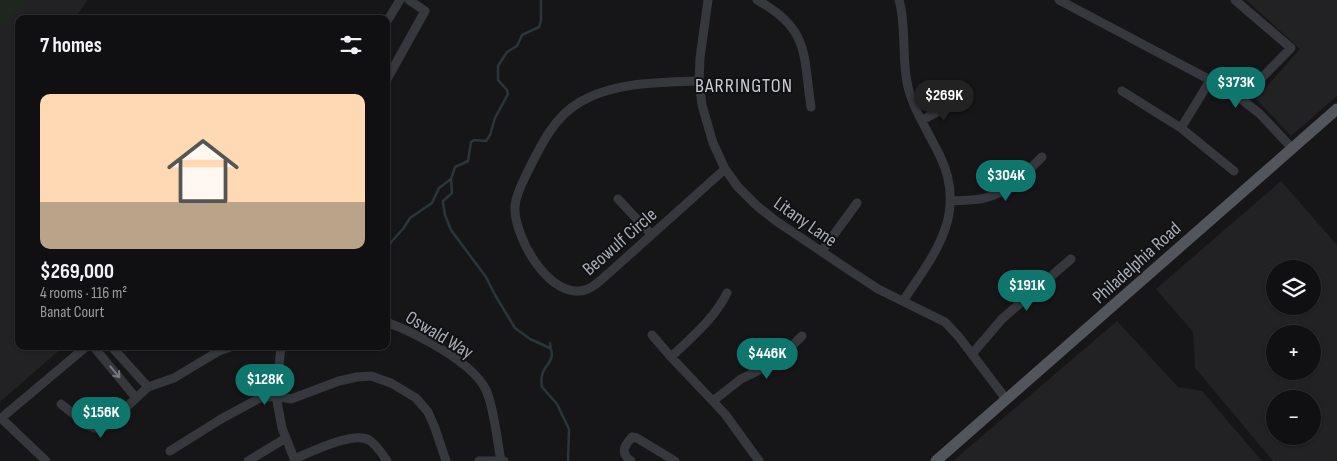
<!DOCTYPE html>
<meta charset="utf-8">
<style>
:root{--surface:#101012;--page:#1e1e20;--text:#f1f3f6;--muted:#9c9d9f;--line:#303032;--accent:#0f766e}
body{margin:0;font-family:"Sofia Sans Condensed",sans-serif;background:var(--page);color:var(--text);height:100vh;display:flex;flex-direction:column;font-size:19px;white-space:nowrap}
*{box-sizing:border-box;margin:0}
p{font-size:16px;color:var(--muted)}
.icon{flex:none;width:28px;height:28px;fill:none;stroke:currentColor;stroke-width:2;stroke-linecap:round;stroke-linejoin:round}
.map{position:relative;flex:1;overflow:hidden}
.sheet{position:absolute;left:15px;top:15px;width:375px;height:335px;display:flex;flex-direction:column;background:var(--surface);border-radius:10px;box-shadow:0 1px 4px #0004,0 0 0 1px var(--line)}
.sheet>*{flex:none}
.fabs{position:absolute;left:1266px;top:260px;display:grid;gap:10px}
.fabs a{display:grid;place-items:center;width:55px;height:55px;border-radius:50%;background:var(--surface);box-shadow:0 1px 4px #0004,0 0 0 1px var(--line);font-size:25px}
.price{position:absolute;translate:-50% -42px;padding:0 11px;border-radius:18px;background:var(--accent);color:#fff;font-size:16px;line-height:32px;filter:drop-shadow(0 1px 2px #0008)}
.price::after{content:'';position:absolute;left:50%;top:30px;width:15px;height:11px;margin-left:-8px;background:inherit;clip-path:polygon(0 0,100% 0,50% 100%)}
.price.on{background:#222;color:#fff}
ul{padding:0;list-style:none}
li{display:grid;align-content:center;gap:10px;height:265px;padding:0 25px}
li+li{border-top:1px solid var(--line)}
li span{display:grid;place-items:center;height:155px;border-radius:10px;color:#555}
li>.icon{margin-inline-start:auto}
span .icon{width:90px;height:90px;fill:#fffc;stroke-width:1}
li b{font-size:21px}
h2{display:flex;justify-content:space-between;align-items:center;height:60px;padding:0 25px;font-size:21px}
.map>svg:first-child{display:block}
.built{fill:#222225;fill-rule:evenodd}
.green{fill:#1e261f}
.lines{fill:none;stroke-linecap:round;stroke-linejoin:round}
.stream{stroke:#2c353c;stroke-width:2.5}
.minor{stroke:#37383d;stroke-width:9}
.major{stroke:#53555c;stroke-width:11}
.oneway{stroke:#757881}
.labels{text-anchor:middle;stroke-width:4;stroke-linejoin:round;paint-order:stroke}
.street-label{font-size:19px;fill:#a8adb8;stroke:#111113}
.neighbourhood-label{font-size:20px;letter-spacing:1px;fill:#c9ccd4;stroke:#111113}
</style>
<div class="map">
<svg width="1337" height="461" viewBox="0 0 1337 461">
<rect width="100%" height="100%" fill="#161618"/>
<path class="built" d="M0 0H87L75 19H19V346H64L0 402Z
M1246 0H1337V96L1291 136 1256 99 1300 49Z
M1281 181 1337 245V459L1335 461H1273L1195 368 1193 332 1156 289ZM1275 269H1312V306H1275ZM1275 334H1312V371H1275ZM1275 399H1312V436H1275Z
M1117 321 1178 387 1202 391 1262 461H953Z"/>
<path class="green" d="M0 0H27L0 27Z"/>
<g class="lines">
<path class="stream" d="M541 0V20L539 27 522 35 517 46 507 52 498 66V80L507 90 508 94 495 118 490 135 486 141 474 140 471 142 468 161 455 167 451 179 452 193 443 201V203L445 215 451 230 486 277 495 295 515 328 530 339 550 348
M386 252 392 241 403 229 410 218 432 203 439 188 451 179
M550 343C550 348 552 351 552 355 550 368 539 366 542 387L557 404 569 429 568 461"/>
<path class="minor" d="M708 0 700 58 699 81 702 105 713 143 725 169 738 187 756 205 776 221 849 270 878 289 945 322 959 337 1006 399
M757 0C810 29 803 54 811 107
M899 0C907 28 901 58 908 87 914 111 929 133 940 156 968 214 934 255 903 301
M1059 0 1231 91 1260 114 1292 148
M1235 0 1291 48 1242 98
M386 23 400 0
M386 81 425 11 409 0
M699 81C661 82 614 82 580 102 554 117 541 145 528 171 523 181 516 194 515 206 513 236 551 304 588 289 595 286 603 278 609 273L725 169
M1122 91 1181 128 1234 171
M922 120 956 102
M1181 128 1211 79
M618 199 651 234
M950 201C961 200 973 201 985 198 1007 193 1026 173 1042 157
M822 251 857 203
M386 322C414 332 473 362 486 390 494 407 497 440 501 461
M652 335 671 357 725 414 759 461
M93 346 136 398
M111 346 148 387
M281 346 276 396 282 428 295 461
M972 354 1002 319 1071 259
M671 357C692 337 714 319 727 293
M713 401 741 379 774 363 802 336
M61 404 87 425 95 428 106 426 148 387 174 378 219 351 233 346
M1 418 46 461
M0 419 87 346
M170 451 221 419 260 398 276 396 291 399 339 381 357 377 371 376 391 383 416 398 428 412 435 428 446 461
M294 459C311 452 353 431 369 440 377 445 382 454 387 461
M248 461 286 438
M479 461H504
M631 461C620 453 624 446 632 437L637 438 675 461"/>
<path class="major" d="M936 461 1337 109"/>
</g>
<defs><path id="oneway-shaft" d="M-6 0H5M1.5-3L5.5 0L1.5 3" fill="none" stroke-width="1.6" stroke-linecap="round" stroke-linejoin="round" transform="scale(1.25)"/></defs>
<use class="oneway" href="#oneway-shaft" transform="translate(115 372) rotate(50)"/>
<g class="labels">
<g class="street-label">
<text transform="translate(806 221) rotate(35)" y="7">Litany Lane</text>
<text transform="translate(619 241) rotate(-41)" y="7">Beowulf Circle</text>
<text transform="translate(1136 262) rotate(-42)" y="7">Philadelphia Road</text>
<text transform="translate(440 334) rotate(31)" y="7">Oswald Way</text>
</g>
<g class="neighbourhood-label">
<text x="744" y="92">BARRINGTON</text>
</g>
</g>
</svg>
<div class="fabs">
<a><svg class="icon" aria-label="layers" viewBox="0 0 24 24"><path d="M12 4l9 5-9 5-9-5zM3 14l9 5 9-5"/></svg></a>
<a>+</a>
<a>−</a>
</div>
<b class="price" style="left:1236px;top:109px">$373K</b>
<b class="price on" style="left:944px;top:122px">$269K</b>
<b class="price" style="left:1006px;top:202px">$304K</b>
<b class="price" style="left:1027px;top:312px">$191K</b>
<b class="price" style="left:767px;top:380px">$446K</b>
<b class="price" style="left:265px;top:406px">$128K</b>
<b class="price" style="left:101px;top:439px">$156K</b>
<section class="sheet">
<h2>7 homes<svg class="icon" aria-label="filters" viewBox="0 0 24 24"><path d="M4 7h16M4 17h16"/><circle cx="9" cy="7" r="2"/><circle cx="15" cy="17" r="2"/></svg></h2>
<ul>
<li><span style="background:linear-gradient(#ffd9b3 70%,#b9a48a 0)"><svg class="icon" aria-label="home" viewBox="0 0 24 24"><path d="M3 11l9-7 9 7M6 9v11h12V9"/></svg></span><div><b>$269,000</b><p>4 rooms · 116 m²</p><p>Banat Court</p></div></li>
</ul>
</section>
</div>
